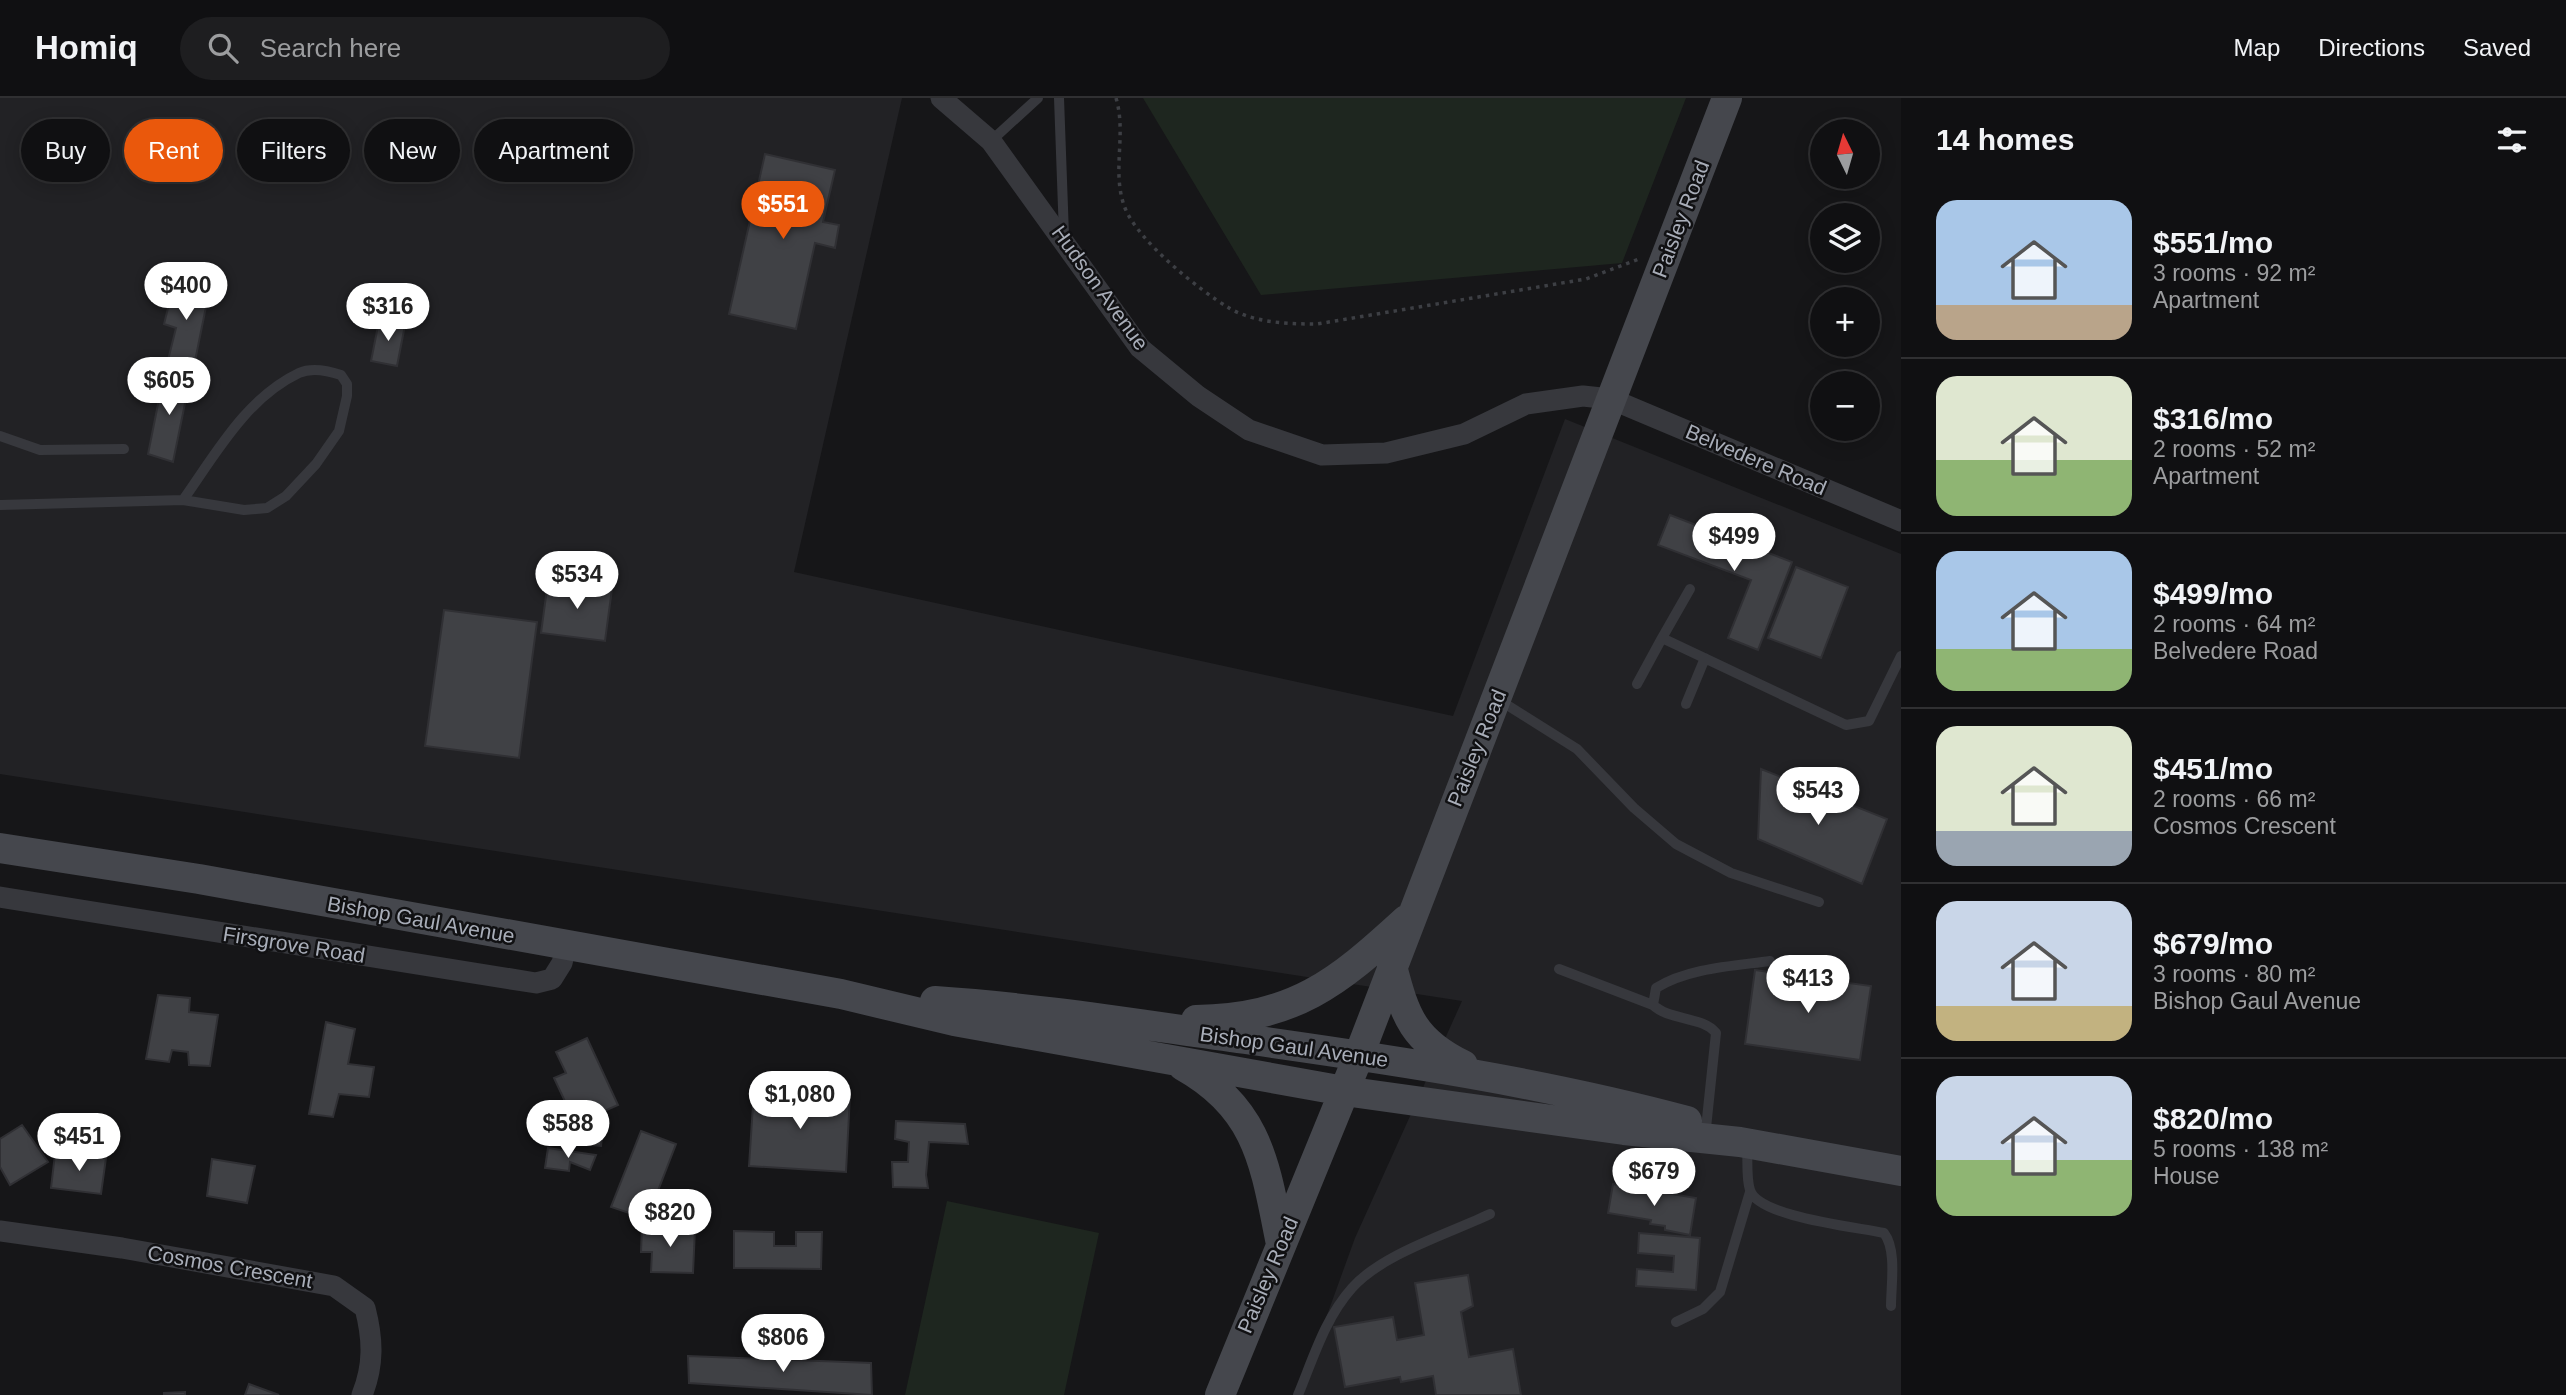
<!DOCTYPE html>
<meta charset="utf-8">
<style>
:root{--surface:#101012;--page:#1e1e20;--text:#f1f3f6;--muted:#9c9d9f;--line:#303032;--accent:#ea580c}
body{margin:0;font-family:Arial,sans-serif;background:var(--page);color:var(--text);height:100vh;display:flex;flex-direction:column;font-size:26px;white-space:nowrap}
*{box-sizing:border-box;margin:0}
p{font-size:23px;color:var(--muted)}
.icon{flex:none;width:38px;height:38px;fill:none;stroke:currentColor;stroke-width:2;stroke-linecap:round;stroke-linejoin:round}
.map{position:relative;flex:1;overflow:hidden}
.panel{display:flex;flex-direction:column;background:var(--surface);width:665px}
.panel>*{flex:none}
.top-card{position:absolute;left:21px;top:21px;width:665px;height:63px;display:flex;gap:14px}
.needle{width:46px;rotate:355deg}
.fabs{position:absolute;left:1810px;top:21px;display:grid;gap:14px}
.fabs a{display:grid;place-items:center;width:70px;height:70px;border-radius:50%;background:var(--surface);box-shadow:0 4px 18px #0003,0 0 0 2px var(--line);font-size:35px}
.price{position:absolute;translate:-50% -60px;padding:0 16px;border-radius:24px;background:#fff;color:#222;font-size:23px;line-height:46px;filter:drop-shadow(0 2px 4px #0008)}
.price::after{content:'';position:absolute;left:50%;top:42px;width:21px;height:16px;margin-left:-10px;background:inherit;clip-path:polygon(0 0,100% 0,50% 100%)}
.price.on{background:var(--accent);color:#fff}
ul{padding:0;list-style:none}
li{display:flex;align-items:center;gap:21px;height:175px;padding:0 35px}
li+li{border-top:2px solid var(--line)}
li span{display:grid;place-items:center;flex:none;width:196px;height:140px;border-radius:21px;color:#555}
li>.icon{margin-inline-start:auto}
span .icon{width:84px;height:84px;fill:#fffc;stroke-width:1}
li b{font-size:30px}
h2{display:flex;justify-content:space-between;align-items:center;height:84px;padding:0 35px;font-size:30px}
.tag{padding:0 24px;border-radius:32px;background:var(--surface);box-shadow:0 4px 18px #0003,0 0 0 2px var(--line);font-size:24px;line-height:63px}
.tag.on{background:var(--accent);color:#fff}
header{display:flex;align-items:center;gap:42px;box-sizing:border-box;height:98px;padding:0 35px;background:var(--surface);border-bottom:2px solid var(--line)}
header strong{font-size:33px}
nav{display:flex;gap:38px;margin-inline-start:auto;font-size:24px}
.search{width:490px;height:63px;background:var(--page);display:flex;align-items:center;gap:18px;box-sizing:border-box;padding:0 24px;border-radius:38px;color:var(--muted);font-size:26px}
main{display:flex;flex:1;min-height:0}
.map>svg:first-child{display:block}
.built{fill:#222225}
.green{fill:#1e261f}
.building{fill:#404145;stroke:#303034;stroke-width:2}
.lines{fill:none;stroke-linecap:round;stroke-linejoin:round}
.path{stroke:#3d3f44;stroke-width:3.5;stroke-dasharray:3.5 5;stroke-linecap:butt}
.service{stroke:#37383d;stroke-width:10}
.minor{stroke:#37383d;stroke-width:21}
.secondary{stroke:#45474d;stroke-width:30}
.labels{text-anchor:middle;stroke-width:5;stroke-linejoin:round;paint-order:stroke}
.street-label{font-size:21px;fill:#a8adb8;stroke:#111113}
</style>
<header>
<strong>Homiq</strong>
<div class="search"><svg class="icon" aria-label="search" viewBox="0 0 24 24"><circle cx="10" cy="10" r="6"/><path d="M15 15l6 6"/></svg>Search here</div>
<nav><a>Map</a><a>Directions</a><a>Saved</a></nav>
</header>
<main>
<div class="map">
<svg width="1901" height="1297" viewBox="0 0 1901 1297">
<rect width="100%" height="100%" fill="#161618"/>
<path class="built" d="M0 0H902L794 474 1453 618 1565 321 1901 456V1297H1298L1355 1140 1462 903 0 676Z"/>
<path class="green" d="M1143 0H1686L1622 165 1261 197Z
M947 1103 1099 1135 1064 1297H905Z"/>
<path class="building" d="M765 56 835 72 823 124 839 127 835 150 815 145 796 231 729 216Z
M175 182 210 189 193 273 167 266 176 230 164 226Z
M379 223 405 227 397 268 371 263Z
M164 276 190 281 173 364 148 356Z
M1670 417 1792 464 1758 552 1728 540 1751 482 1658 447Z
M1796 469 1848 489 1821 560 1768 540Z
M548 483 612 491 605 543 541 535Z
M444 512 537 524 519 660 425 648Z
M1761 671 1887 721 1862 786 1758 741Z
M1755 872 1871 888 1860 962 1745 946Z
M158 897 190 900 189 914 218 917 210 968 189 967 188 954 172 952 169 964 146 961Z
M326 924 355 931 348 966 374 969 369 999 339 996 333 1019 309 1016Z
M587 940 618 1007 584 1022 577 1007 570 1014 554 980 566 975 556 954Z
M754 992 850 997 846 1074 749 1068Z
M896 1023 965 1026 968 1046 929 1044 926 1077 928 1090 893 1089 892 1064H908L909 1044 895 1041Z
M22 1027 48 1064 10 1087 0 1069V1041Z
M582 1029 603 1030 601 1048 581 1046Z
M641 1033 676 1046 647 1121 611 1109Z
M548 1050 596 1057 590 1072 570 1064 569 1073 545 1070Z
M55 1056 106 1060 101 1096 51 1090Z
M212 1061 255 1068 247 1105 207 1098Z
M1613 1086 1696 1100 1690 1137 1665 1132V1128L1650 1126 1651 1122 1608 1115Z
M642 1129 695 1131 693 1175 651 1174 652 1154H641Z
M734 1133 774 1134V1148H796V1134H822L821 1171 734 1170Z
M1639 1135 1700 1140 1696 1192 1636 1188 1637 1171 1673 1174 1674 1158 1638 1155Z
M1468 1177 1473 1208 1461 1214 1469 1259 1513 1251 1521 1297H1436L1433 1278 1401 1284 1400 1279 1345 1289 1334 1229 1393 1219 1397 1242 1424 1237 1415 1185Z
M688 1258 871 1265 872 1297 689 1285Z
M249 1286 279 1297H245Z
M185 1294V1297H164V1295Z"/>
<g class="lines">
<path class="path" d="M1116 0C1127 37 1111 74 1125 110 1138 143 1199 192 1229 210 1255 225 1288 226 1317 226L1586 181 1639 161"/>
<path class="service" d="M1059 0 1064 137
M991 43 1038 0
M0 338 40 352 124 351
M0 407 183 402 244 412 267 410 286 398 316 366 339 333 347 298V286L341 277C329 273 312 269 299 275 246 300 215 357 183 402
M1662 540 1690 491
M1637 586 1662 540 1846 627 1869 623 1901 558
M1499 602 1577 651 1634 710 1676 746 1731 775 1819 804
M1686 606 1705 560
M1559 871 1653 907C1670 923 1702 918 1716 935L1706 1030
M1653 907 1656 890C1688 870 1733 868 1770 863
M1747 1048C1748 1062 1746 1080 1750 1092 1758 1119 1857 1129 1884 1135 1897 1152 1891 1187 1891 1208
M1676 1224 1703 1211 1720 1194 1750 1094
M1298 1297C1313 1261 1325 1220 1352 1190 1382 1156 1448 1136 1490 1116"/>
<path class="minor" d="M941 0 991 43 1140 250 1198 298 1249 332 1322 357 1386 355 1464 336 1526 306 1583 298 1611 301 1901 423
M0 799 536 885 552 881 562 865 566 849
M0 1133 122 1150 334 1188 365 1210C373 1241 374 1267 362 1297"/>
<path class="secondary" d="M0 750 199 781 841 896 954 923 1344 993 1624 1032 1740 1044 1901 1073
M1392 868C1405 919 1414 943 1463 967
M935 903C1040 910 1142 927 1245 941 1394 962 1542 984 1687 1023
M1196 922C1295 920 1336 886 1406 822
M1183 968C1260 1011 1265 1068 1281 1146
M1220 1297 1359 957 1727 0"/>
</g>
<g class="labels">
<g class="street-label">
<text transform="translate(1681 121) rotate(-69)" y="7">Paisley Road</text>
<text transform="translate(1100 190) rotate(54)" y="7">Hudson Avenue</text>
<text transform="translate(1756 362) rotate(23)" y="7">Belvedere Road</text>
<text transform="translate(1477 650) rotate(-68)" y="7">Paisley Road</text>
<text transform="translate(421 822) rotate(10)" y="7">Bishop Gaul Avenue</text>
<text transform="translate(294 847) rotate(9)" y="7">Firsgrove Road</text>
<text transform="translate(1294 949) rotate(8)" y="7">Bishop Gaul Avenue</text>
<text transform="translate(230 1169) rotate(10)" y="7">Cosmos Crescent</text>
<text transform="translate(1268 1177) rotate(-67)" y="7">Paisley Road</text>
</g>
</g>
</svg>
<div class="fabs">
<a><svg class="needle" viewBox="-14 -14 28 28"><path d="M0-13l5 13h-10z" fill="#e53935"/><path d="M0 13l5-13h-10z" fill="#9c9d9f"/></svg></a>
<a><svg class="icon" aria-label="layers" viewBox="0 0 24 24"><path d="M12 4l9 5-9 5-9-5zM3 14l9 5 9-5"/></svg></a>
<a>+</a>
<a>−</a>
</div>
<b class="price on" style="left:783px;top:143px">$551</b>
<b class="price" style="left:186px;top:224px">$400</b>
<b class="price" style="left:388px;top:245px">$316</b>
<b class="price" style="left:169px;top:319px">$605</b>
<b class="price" style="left:1734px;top:475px">$499</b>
<b class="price" style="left:577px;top:513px">$534</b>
<b class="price" style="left:1818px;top:729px">$543</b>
<b class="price" style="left:1808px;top:917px">$413</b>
<b class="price" style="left:800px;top:1033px">$1,080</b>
<b class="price" style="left:568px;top:1062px">$588</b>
<b class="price" style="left:79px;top:1075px">$451</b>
<b class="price" style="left:1654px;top:1110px">$679</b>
<b class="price" style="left:670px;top:1151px">$820</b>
<b class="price" style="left:783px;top:1276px">$806</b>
<div class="top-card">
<a class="tag">Buy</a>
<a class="tag on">Rent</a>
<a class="tag">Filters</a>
<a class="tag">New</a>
<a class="tag">Apartment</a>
</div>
</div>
<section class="panel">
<h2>14 homes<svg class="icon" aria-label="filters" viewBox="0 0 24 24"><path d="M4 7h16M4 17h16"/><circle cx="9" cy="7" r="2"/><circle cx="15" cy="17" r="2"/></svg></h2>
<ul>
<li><span style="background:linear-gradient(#a9c7e8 75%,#b9a48a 0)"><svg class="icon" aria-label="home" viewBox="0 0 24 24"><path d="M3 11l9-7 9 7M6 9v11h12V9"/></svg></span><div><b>$551/mo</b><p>3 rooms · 92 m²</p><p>Apartment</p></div></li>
<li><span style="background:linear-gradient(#dfe7d0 60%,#8fb573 0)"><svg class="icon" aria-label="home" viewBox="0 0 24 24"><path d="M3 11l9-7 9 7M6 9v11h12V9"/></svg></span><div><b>$316/mo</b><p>2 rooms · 52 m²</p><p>Apartment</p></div></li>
<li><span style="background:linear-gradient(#a9c7e8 70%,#8fb573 0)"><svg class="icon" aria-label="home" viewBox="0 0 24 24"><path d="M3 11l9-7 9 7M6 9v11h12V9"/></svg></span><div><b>$499/mo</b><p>2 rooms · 64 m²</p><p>Belvedere Road</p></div></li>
<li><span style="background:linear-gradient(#dfe7d0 75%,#9aa5b1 0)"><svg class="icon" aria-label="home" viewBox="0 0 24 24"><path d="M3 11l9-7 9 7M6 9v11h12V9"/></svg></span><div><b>$451/mo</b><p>2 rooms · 66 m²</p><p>Cosmos Crescent</p></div></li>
<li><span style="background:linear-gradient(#c9d6e8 75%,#c2b280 0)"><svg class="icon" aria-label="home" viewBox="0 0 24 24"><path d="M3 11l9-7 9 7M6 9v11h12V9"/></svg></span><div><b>$679/mo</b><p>3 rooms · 80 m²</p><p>Bishop Gaul Avenue</p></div></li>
<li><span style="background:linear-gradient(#c9d6e8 60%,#8fb573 0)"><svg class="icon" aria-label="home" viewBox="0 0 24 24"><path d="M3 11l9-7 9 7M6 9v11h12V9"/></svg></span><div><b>$820/mo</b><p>5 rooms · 138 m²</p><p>House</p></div></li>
</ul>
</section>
</main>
